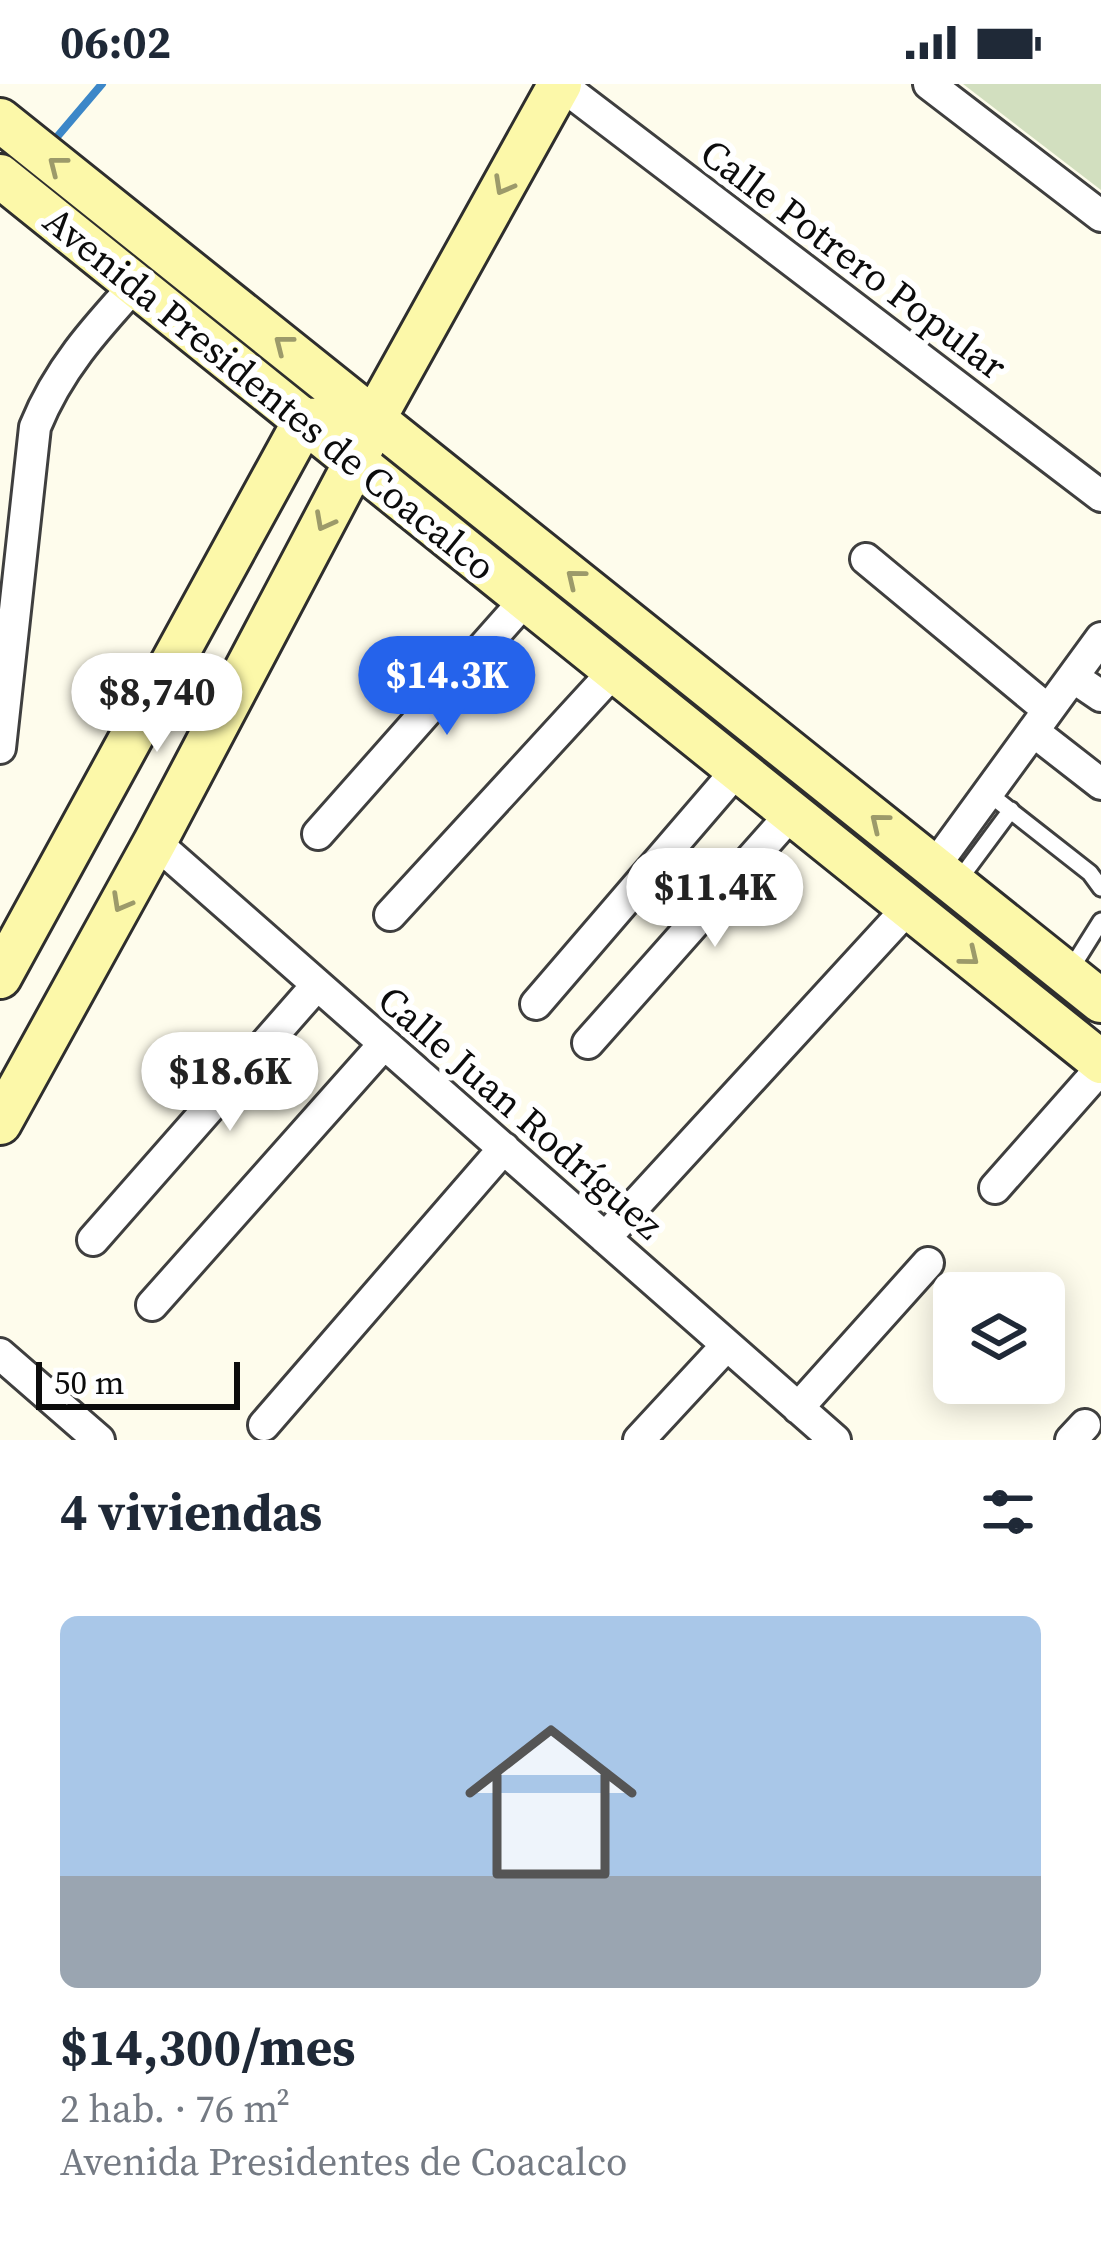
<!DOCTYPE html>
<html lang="es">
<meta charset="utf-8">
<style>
:root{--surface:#fff;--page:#f6f6f7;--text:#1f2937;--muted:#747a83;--line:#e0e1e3;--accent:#2563eb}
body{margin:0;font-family:"Source Serif 4",serif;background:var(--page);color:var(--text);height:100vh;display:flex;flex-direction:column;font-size:45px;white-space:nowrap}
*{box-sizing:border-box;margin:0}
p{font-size:39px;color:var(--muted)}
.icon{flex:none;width:66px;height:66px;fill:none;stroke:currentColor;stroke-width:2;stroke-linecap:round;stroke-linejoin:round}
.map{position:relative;height:1356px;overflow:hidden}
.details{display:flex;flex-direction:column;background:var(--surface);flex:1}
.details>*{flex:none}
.tools{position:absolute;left:933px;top:1188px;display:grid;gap:24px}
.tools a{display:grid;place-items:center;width:132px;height:132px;border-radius:18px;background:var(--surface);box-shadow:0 6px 30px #0003;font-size:60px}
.scale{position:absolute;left:36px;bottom:30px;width:204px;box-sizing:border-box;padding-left:12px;border:6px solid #0c0c0c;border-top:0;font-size:33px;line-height:42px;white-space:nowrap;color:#0c0c0c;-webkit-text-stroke:9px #fff;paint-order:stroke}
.price{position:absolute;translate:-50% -102px;padding:0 27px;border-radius:42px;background:#fff;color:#222;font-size:39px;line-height:78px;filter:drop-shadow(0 3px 6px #0008)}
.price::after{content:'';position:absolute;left:50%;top:72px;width:36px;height:27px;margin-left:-18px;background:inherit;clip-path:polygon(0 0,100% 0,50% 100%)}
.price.selected{background:var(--accent);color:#fff}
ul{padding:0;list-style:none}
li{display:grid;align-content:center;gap:24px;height:636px;padding:0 60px}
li+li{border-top:3px solid var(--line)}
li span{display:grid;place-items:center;height:372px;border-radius:18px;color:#555}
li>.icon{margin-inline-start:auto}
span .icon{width:216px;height:216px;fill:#fffc;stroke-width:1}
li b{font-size:51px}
h2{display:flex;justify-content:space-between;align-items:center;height:144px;padding:0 60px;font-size:51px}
.status{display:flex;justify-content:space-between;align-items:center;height:84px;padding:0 60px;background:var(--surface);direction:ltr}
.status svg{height:33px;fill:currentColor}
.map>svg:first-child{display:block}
.cemetery{fill:#d2dfbf}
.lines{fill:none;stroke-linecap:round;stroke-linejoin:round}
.stream{stroke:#3c87c8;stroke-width:8}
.lane-casing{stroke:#3f3f3f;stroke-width:21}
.street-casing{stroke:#3f3f3f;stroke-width:36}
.secondary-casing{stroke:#2e2e2e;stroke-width:48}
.lane{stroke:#fff;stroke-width:15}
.street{stroke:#fff;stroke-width:30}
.secondary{stroke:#fcf8a9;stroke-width:42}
.oneway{stroke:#9c9a6a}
.labels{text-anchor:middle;stroke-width:12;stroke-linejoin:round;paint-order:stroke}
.street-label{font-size:39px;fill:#0c0c0c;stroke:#fff}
</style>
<div class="status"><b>06:02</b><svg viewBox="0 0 49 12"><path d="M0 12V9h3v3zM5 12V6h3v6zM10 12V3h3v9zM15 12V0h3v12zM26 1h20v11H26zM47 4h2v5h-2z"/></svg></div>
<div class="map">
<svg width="1101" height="1356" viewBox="0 0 1101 1356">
<rect width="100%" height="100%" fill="#fefcec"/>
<path class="cemetery" d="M963 0H1101V106Z"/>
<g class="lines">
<path class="stream" d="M51 60 102 0"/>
<defs>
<path id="lane" d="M988 709 1090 789 1101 804
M959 796 1011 726
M1069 888 1101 837"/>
<path id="street" d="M560 0 1101 412
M929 0 1101 132
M866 475 1048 626
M1073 593 1101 612
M1033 647 1101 700
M0 664 35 343C58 286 94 246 136 200
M318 750 526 515
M155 758 835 1356
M934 783 1101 554
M390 831 615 586
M536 920 738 685
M588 959 792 729
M995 1104 1101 984
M605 1154 909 823
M93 1156 317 901
M152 1221 384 960
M0 1270 99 1356
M798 1324 928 1179
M264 1341 504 1064
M639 1356 727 1261
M1071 1356 1085 1341"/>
<path id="secondary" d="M0 36 1101 917
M0 92 1101 978
M0 893 305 336 332 335
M0 1039 155 758 356 377 375 333 560 0"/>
</defs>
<use href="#lane" class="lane-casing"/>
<use href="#street" class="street-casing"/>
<use href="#secondary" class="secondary-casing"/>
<use href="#lane" class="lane"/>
<use href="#street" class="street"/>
<use href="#secondary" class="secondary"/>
</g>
<defs><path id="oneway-chevron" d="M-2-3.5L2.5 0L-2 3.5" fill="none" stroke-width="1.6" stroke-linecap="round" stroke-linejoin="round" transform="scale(3)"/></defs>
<g class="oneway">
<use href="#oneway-chevron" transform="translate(57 81) rotate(-142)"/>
<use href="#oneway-chevron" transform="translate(503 102) rotate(119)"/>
<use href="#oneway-chevron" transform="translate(283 260) rotate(-142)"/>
<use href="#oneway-chevron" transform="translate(324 438) rotate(118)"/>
<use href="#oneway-chevron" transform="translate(575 494) rotate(-141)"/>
<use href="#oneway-chevron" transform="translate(879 738) rotate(-141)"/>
<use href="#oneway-chevron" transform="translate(121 819) rotate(119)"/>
<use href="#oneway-chevron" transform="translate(970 873) rotate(39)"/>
</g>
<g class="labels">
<g class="street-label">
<text transform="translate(854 175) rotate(37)" y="14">Calle Potrero Popular</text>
<text transform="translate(270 309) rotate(39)" y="14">Avenida Presidentes de Coacalco</text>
<text transform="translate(521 1028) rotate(41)" y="14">Calle Juan Rodríguez</text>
</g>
</g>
</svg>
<div class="tools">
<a><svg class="icon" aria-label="layers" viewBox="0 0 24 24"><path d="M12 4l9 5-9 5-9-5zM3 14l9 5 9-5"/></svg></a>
</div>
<div class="scale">50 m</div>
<b class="price selected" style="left:447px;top:654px">$14.3K</b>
<b class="price" style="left:157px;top:671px">$8,740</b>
<b class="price" style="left:715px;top:866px">$11.4K</b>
<b class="price" style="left:230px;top:1050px">$18.6K</b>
</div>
<section class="details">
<h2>4 viviendas<svg class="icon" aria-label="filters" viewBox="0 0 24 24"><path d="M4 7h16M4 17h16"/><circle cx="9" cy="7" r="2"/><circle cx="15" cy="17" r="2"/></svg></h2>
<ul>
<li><span style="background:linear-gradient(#a9c7e8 70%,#9aa5b1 0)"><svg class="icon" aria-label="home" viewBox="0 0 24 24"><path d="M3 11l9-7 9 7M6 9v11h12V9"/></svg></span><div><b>$14,300/mes</b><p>2 hab. · 76 m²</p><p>Avenida Presidentes de Coacalco</p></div></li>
</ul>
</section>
